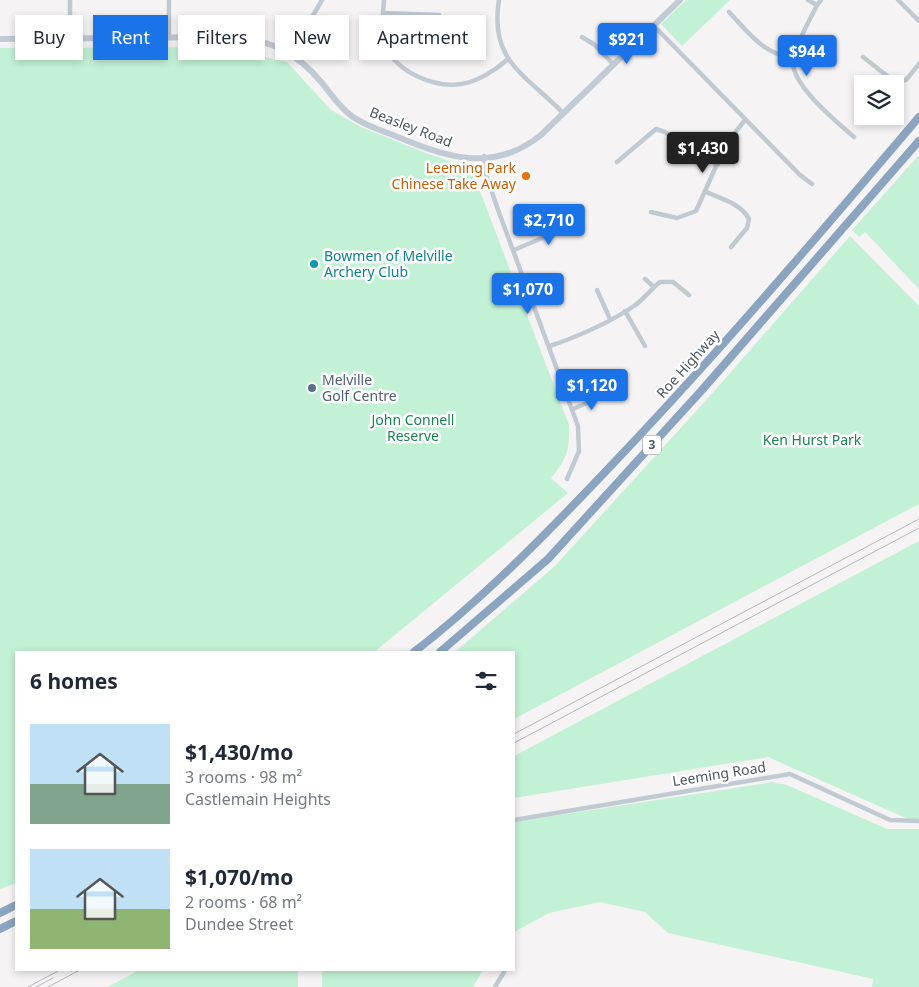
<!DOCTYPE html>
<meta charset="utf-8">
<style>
:root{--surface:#fff;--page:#f2f2f3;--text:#1f2937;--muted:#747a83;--accent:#1a73e8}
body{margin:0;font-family:"Noto Sans",sans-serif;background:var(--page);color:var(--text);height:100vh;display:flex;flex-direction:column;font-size:19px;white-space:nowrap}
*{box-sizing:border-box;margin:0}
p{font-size:16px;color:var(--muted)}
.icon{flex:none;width:28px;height:28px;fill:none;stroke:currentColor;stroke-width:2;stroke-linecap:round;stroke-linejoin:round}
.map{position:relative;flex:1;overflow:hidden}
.sheet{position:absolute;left:15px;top:651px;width:500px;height:320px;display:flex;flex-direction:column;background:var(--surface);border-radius:0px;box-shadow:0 2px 8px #0003}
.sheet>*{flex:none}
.banner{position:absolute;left:15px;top:15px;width:500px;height:45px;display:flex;gap:10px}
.tools{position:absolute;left:854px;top:75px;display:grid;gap:10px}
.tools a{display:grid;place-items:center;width:50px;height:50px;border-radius:0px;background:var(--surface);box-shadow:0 2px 8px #0003;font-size:25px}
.price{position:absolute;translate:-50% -42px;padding:0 11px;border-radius:5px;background:var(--accent);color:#fff;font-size:16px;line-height:32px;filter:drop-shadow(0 1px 2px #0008)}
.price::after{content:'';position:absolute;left:50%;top:30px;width:15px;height:11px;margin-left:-8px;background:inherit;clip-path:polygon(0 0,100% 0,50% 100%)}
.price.current{background:#222;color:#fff}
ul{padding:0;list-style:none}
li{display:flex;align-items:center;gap:15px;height:125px;padding:0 15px}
li span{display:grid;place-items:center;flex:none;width:140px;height:100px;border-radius:0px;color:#555}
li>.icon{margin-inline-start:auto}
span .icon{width:60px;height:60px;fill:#fffc;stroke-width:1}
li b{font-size:21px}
h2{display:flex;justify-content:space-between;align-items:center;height:60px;padding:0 15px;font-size:21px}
.pill{padding:0 18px;border-radius:0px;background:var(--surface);box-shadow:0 2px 8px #0003;font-size:18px;line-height:45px}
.pill.current{background:var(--accent);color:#fff}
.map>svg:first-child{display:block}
.green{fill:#c3f1d5}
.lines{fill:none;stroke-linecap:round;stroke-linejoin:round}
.street{stroke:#c1cad2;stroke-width:4.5}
.secondary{stroke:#c1cbd6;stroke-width:6}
.highway{stroke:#8ba5c1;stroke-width:8}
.rail{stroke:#b5b8bd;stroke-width:1}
.food-dot{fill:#e8710a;stroke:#fff;stroke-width:2}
.culture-dot{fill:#0f9aa8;stroke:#fff;stroke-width:2}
.service-dot{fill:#5c6f8a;stroke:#fff;stroke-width:2}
.labels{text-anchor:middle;stroke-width:5;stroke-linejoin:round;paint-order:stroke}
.shield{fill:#fff;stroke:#808990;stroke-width:1}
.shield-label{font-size:12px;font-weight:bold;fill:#4a5661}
.street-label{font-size:14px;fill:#4a5661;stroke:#fff}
.food-label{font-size:14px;fill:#c56008;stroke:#fff;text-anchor:end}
.culture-label{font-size:14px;fill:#0d838f;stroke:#fff;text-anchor:start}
.service-label{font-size:14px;fill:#4e5e75;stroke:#fff;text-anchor:start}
.park-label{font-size:14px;fill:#17864f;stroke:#fff}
</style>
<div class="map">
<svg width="919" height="987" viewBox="0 0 919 987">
<rect width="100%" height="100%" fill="#f5f3f3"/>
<path class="green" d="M686 0H730L682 46 661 24Z
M221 47 287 62 331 110 361 127 423 152 467 167 475 178 569 425C569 452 568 457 551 478L568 493 374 652H16V883L0 889V48Z
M919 155V289L865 232 859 237 852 230Z
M850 236 919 306V504L514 719V652H455L555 566 709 397Z
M919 541V819H908L768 757 514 798V756Z
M773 782 787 785 887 829H919V987H872L873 979 668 933 645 912 600 902 549 913 514 932V822Z
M139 970H298V987H108Z
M322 970H483L473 987H322Z"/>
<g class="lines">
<path class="street" d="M70 0V38
M169 0V38
M384 0C383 15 380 32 386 46 396 72 434 88 461 84 477 82 496 70 508 59
M499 0C489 61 525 74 563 113
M808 0 817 5
M821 0 817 5C811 18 793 49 793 61 791 85 837 122 854 137
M898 0 919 21
M729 12C750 34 762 53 793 58
M383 13 439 15
M654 26 800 175 812 184
M582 37 595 45 613 64
M291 53 322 0
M863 57 895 82 906 80 919 64
M484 156 486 174 497 207 578 426 579 451 567 479
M617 162 656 129 665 132 695 154 718 164
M706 192C722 199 741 204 749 219L747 228 731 247
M651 212 677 218 696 211 726 144 745 120
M514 250 561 230 579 225
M645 279 654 287
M597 290 610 319
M625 311 645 346
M550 346C579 336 609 323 634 306 644 299 651 289 660 282H673L689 295
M573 409 605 395
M514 820 790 774 890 820 919 821
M495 987 504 972"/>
<path class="secondary" d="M0 39 227 37C267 38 297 52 322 83 332 95 340 108 353 117 366 126 383 131 398 137 447 158 494 173 541 135L680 0"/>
<path class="highway" d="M414 652C490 593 558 522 624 452 726 344 823 230 919 117
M440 652 548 559 702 390 919 141
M0 913 16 905
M0 929 16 921"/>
<path class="rail" d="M514 734 919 519
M514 743 919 528
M28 987 60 970
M36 987 53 978
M48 987 80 970"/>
</g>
<circle class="food-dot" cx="526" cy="176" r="5"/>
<circle class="culture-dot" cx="314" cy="264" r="5"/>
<circle class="service-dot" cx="312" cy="388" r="5"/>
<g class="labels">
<rect class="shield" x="643" y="435.5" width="18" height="19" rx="4"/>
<g class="shield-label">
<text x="652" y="449">3</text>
</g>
<g class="street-label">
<text transform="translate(411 127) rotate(21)" y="5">Beasley Road</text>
<text transform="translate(688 364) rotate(-48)" y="5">Roe Highway</text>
<text transform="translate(719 774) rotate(-9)" y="5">Leeming Road</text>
</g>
<g class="food-label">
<text x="516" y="173">Leeming Park<tspan x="516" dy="16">Chinese Take Away</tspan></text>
</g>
<g class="culture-label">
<text x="324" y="261">Bowmen of Melville<tspan x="324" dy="16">Archery Club</tspan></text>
</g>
<g class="service-label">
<text x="322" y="385">Melville<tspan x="322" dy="16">Golf Centre</tspan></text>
</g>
<g class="park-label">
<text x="413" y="425">John Connell<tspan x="413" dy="16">Reserve</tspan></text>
<text x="812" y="445">Ken Hurst Park</text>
</g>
</g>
</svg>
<div class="tools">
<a><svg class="icon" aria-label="layers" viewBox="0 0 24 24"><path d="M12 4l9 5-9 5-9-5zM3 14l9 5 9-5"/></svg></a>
</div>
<b class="price" style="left:627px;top:65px">$921</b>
<b class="price" style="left:807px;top:77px">$944</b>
<b class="price current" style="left:703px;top:174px">$1,430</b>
<b class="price" style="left:549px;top:246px">$2,710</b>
<b class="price" style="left:528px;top:315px">$1,070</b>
<b class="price" style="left:592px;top:411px">$1,120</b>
<div class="banner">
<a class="pill">Buy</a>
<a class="pill current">Rent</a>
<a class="pill">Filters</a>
<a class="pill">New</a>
<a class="pill">Apartment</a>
</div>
<section class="sheet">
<h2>6 homes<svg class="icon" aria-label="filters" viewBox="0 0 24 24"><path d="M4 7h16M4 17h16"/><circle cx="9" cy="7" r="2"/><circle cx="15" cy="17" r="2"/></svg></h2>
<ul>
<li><span style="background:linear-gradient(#bfe0f5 60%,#7fa58c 0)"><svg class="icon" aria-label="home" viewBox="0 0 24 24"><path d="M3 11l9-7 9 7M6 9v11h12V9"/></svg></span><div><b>$1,430/mo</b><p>3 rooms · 98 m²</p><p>Castlemain Heights</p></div></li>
<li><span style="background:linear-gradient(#bfe0f5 60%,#8fb573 0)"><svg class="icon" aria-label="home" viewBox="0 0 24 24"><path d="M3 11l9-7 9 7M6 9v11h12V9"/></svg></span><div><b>$1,070/mo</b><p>2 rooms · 68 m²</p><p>Dundee Street</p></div></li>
</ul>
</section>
</div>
